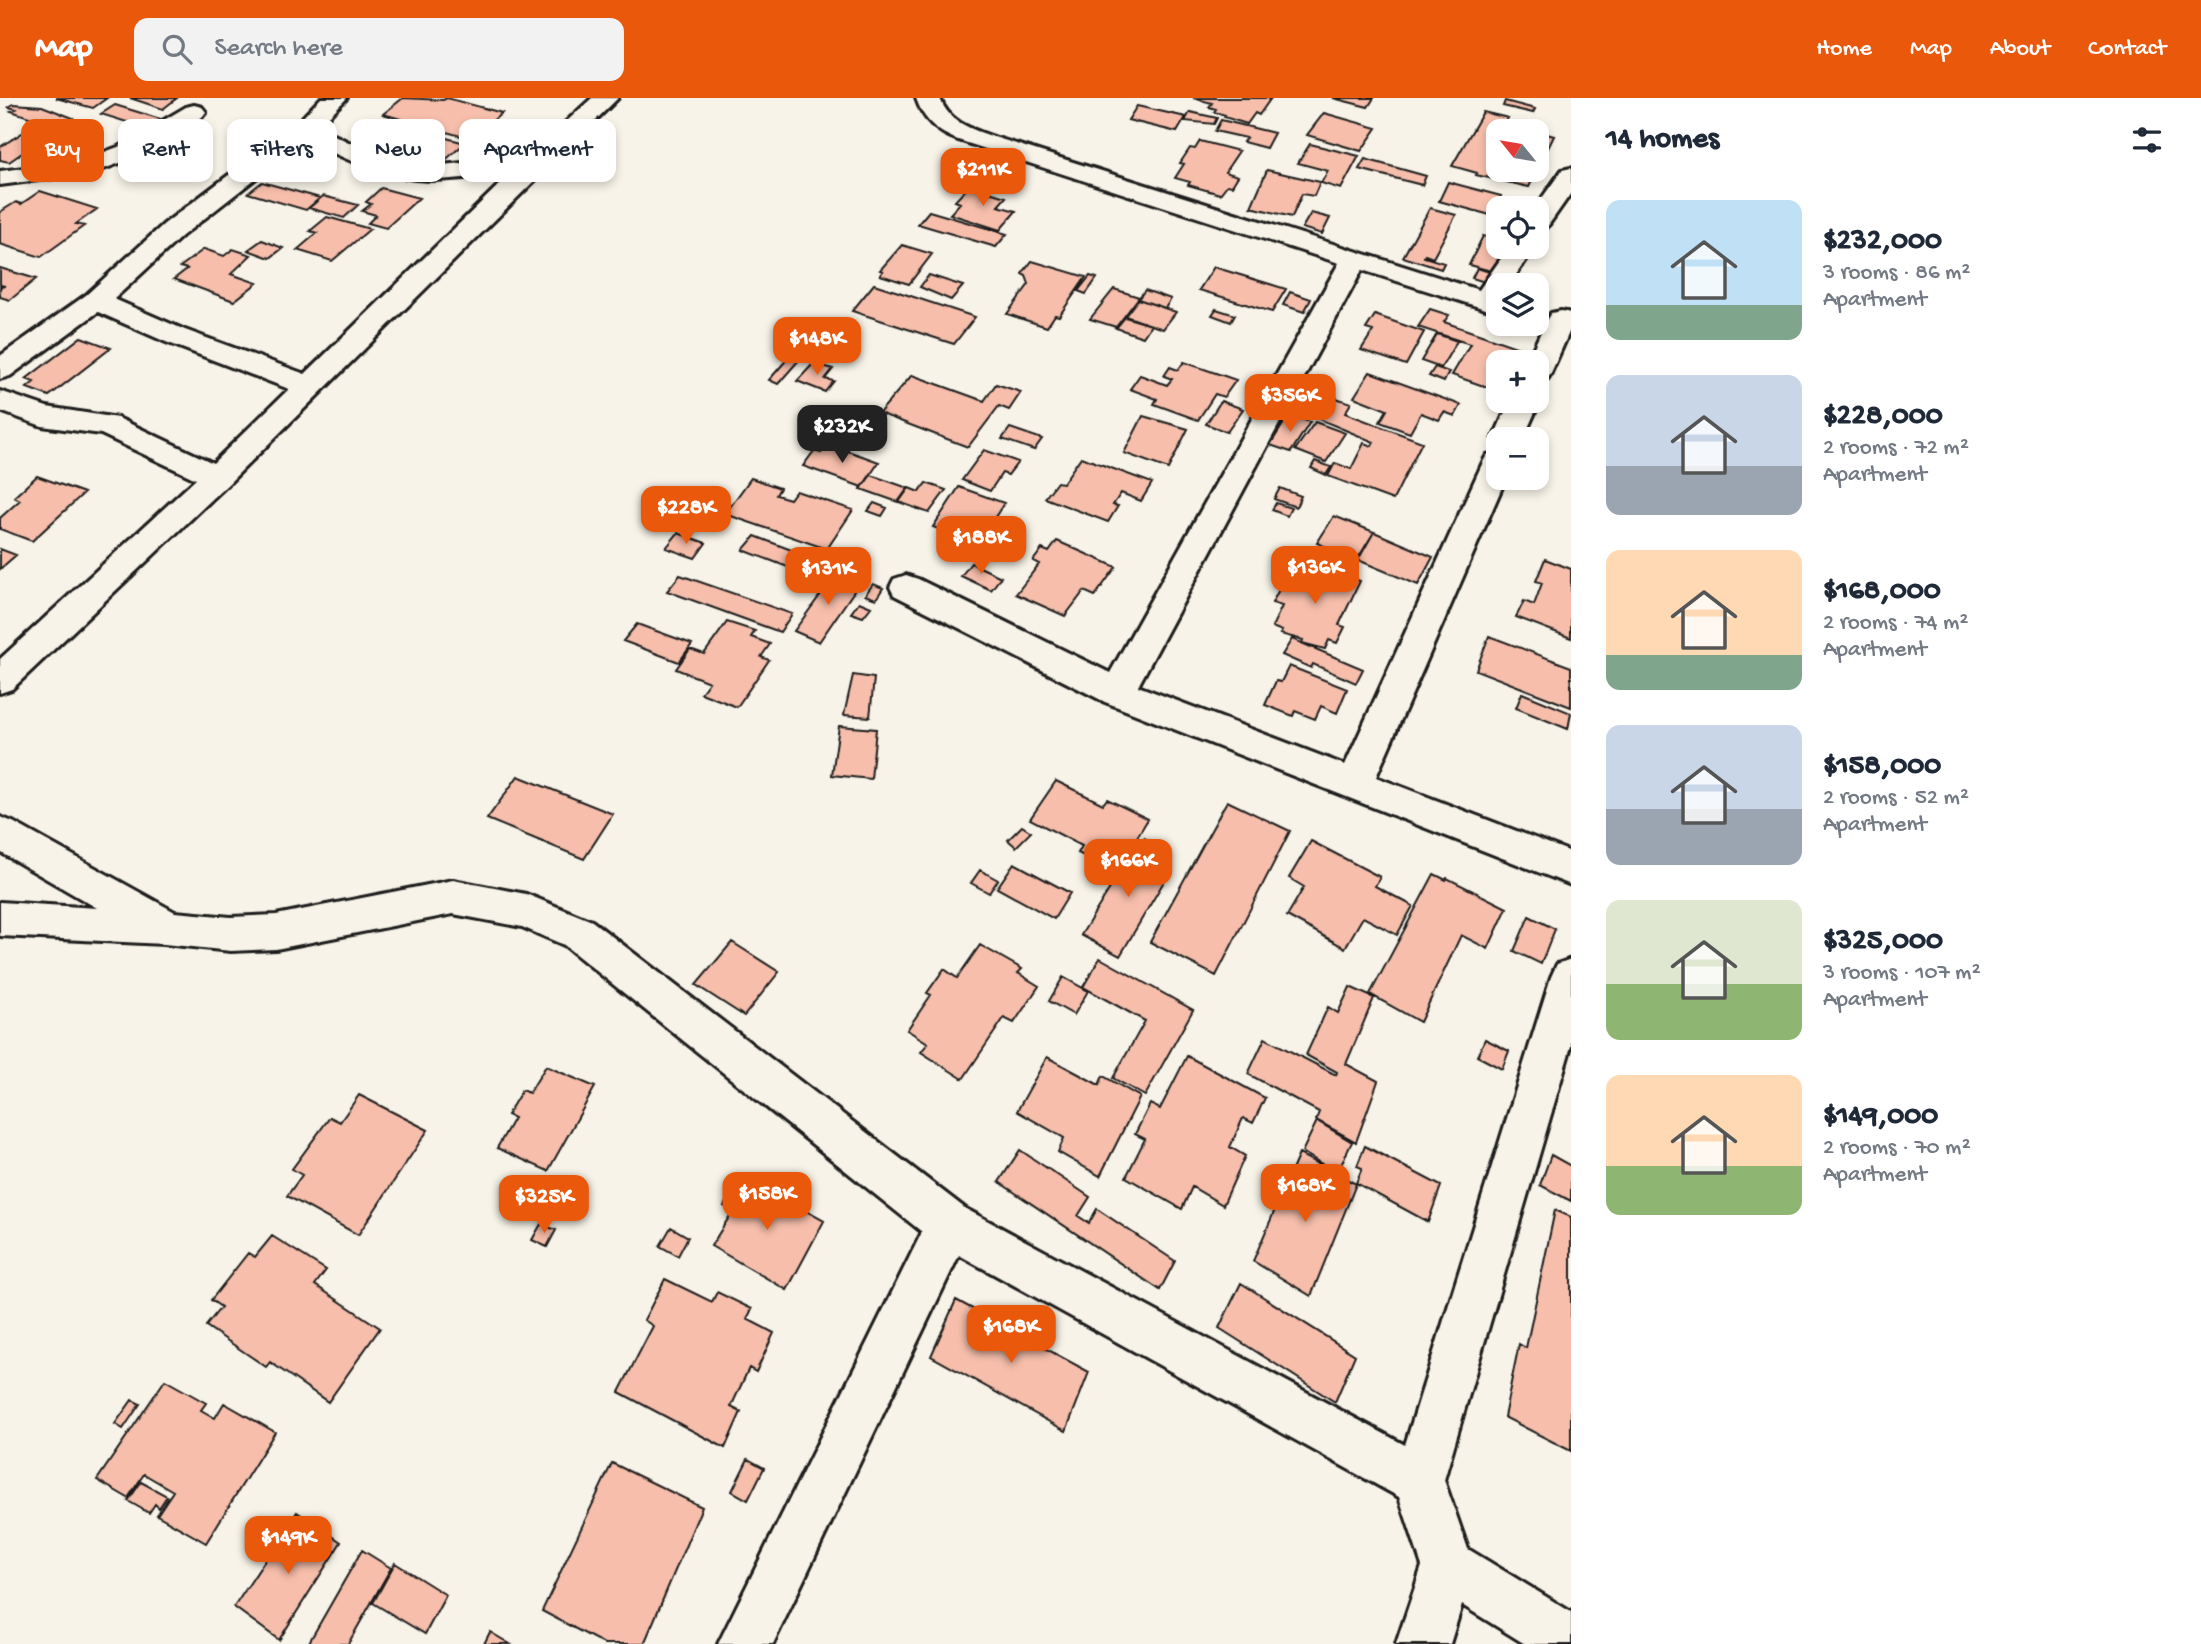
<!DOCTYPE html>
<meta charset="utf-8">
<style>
:root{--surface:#fff;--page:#f2f2f3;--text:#1f2937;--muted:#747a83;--accent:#ea580c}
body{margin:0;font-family:"Gochi Hand",sans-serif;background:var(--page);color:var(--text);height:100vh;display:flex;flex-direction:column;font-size:26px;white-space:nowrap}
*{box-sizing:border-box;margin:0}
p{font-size:23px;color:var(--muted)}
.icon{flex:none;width:38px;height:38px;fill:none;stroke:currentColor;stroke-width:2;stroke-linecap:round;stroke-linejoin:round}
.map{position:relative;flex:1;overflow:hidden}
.side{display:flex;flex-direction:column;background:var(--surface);width:630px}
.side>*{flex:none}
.guide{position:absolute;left:21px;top:21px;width:665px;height:63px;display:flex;gap:14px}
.needle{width:46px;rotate:300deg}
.controls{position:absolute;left:1486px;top:21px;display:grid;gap:14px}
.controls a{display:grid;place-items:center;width:63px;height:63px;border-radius:14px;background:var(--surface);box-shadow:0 4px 10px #0003;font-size:35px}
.price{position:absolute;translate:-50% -60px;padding:0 16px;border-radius:14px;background:var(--accent);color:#fff;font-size:23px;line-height:46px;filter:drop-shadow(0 2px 4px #0008)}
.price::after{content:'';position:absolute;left:50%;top:42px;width:21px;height:16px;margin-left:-10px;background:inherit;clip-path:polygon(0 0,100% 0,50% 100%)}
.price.current{background:#222;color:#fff}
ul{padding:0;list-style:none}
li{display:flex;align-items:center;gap:21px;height:175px;padding:0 35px}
li span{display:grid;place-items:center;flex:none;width:196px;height:140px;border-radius:14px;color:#555}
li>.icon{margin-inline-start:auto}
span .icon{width:84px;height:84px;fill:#fffc;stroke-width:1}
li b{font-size:30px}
h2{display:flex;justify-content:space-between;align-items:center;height:84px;padding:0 35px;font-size:30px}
.chip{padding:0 24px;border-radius:14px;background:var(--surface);box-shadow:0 4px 10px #0003;font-size:24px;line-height:63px}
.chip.current{background:var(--accent);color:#fff}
header{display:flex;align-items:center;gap:42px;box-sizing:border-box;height:98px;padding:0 35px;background:var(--accent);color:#fff}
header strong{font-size:33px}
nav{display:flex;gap:38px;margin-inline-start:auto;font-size:24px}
.search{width:490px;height:63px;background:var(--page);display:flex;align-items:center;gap:18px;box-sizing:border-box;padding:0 24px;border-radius:14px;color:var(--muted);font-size:26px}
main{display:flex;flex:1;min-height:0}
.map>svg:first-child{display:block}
.building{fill:#f6beab;stroke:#1c1c1c;stroke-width:2}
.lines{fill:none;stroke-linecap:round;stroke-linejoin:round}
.minor-casing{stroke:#1c1c1c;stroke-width:6}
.minor{fill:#f7f3e8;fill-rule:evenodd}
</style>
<header>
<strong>Map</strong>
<div class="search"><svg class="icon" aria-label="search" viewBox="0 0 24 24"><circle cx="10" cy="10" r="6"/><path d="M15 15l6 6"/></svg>Search here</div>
<nav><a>Home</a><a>Map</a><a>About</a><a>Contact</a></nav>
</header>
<main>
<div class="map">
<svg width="1571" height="1546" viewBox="0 0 1571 1546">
<rect width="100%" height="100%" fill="#f7f3e8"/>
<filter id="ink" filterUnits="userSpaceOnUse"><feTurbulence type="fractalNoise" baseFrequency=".0143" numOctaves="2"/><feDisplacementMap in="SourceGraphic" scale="14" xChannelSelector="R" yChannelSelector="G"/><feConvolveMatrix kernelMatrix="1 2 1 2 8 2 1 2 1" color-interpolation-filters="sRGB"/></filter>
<g filter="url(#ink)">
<path class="building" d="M56 0H107L93 10Z
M130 0H177L163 11Z
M403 0 443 2 447 0 502 15 471 41 383 16Z
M1193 0H1271L1259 17 1255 15 1247 26 1224 19 1225 17 1214 14 1216 11 1209 9 1212 5Z
M1333 0H1374L1368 9Z
M1505 3 1535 11 1533 15 1503 8Z
M13 6 42 8 73 20 9 64 0 62V49L41 23 11 13 16 11 9 9Z
M115 7 164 22 149 31 101 16Z
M1137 8 1186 19 1177 34 1128 22Z
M1190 14 1217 20 1214 26 1185 23Z
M1483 14 1508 20 1505 25 1536 33H1498V72H1536V33L1554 38 1529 89 1476 77 1477 75 1452 68Z
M1324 15 1377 30 1361 53 1307 37Z
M380 22 465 45 434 72 347 48Z
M1221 22 1274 35 1266 50 1243 44 1246 40 1215 33Z
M1200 43 1239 53 1225 74 1238 78 1232 88 1227 87 1220 96 1188 87 1190 84 1175 80 1184 66 1180 65 1190 50 1195 51Z
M1310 46 1359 58 1341 91 1321 85 1328 73 1298 65Z
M1365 61 1426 78 1422 87 1359 71Z
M1267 72 1320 84 1314 98 1302 96 1292 119 1251 109Z
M262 84 320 100 306 112 248 95Z
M1448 84 1501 98 1494 118 1439 103Z
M969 88 1006 99 998 108 1016 113 1000 132 950 116 960 105 955 103Z
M381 90 419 100 386 130 368 125 376 117 362 113 371 106 366 104Z
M40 93 97 111 76 126 84 128 41 159 0 146V114L16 104 21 106Z
M323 98 358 107 344 120 309 110Z
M1430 110 1456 117 1433 160 1425 157 1424 159 1444 165 1441 171 1403 159Z
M929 113 1007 136 996 149 918 126Z
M1311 115 1330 120 1322 136 1302 130Z
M327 119 370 131 332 163 297 152 317 135 310 133Z
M1483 138 1498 142V149H1501L1499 154 1505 156 1495 174 1469 167Z
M262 142 283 150 270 160 248 152Z
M902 147 932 156 909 186 880 177 883 173 880 172Z
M204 151 224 158 233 151 251 157 231 176 257 185 234 203 174 181 187 171 180 169Z
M1032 163 1086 179 1059 218 1055 217 1047 229 1007 216 1029 186 1026 178 1022 176Z
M1214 169 1286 191 1272 214 1199 192Z
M0 170 36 181 10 202 0 199V189L5 188 0 187Z
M1477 170 1496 176 1491 186 1472 180Z
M929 177 963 188 951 202 920 189Z
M1090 178 1097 180 1086 196 1078 193Z
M874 186 975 219 954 246 852 213Z
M1114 191 1139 199 1116 229 1090 221Z
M1145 192 1171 201 1165 210 1138 201Z
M1290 194 1311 201 1304 214 1283 207Z
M1138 201 1176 214 1163 231 1125 218Z
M1216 211 1235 217 1231 224 1212 217Z
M1430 211 1449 217 1444 224 1522 251 1514 264H1498V293L1452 277 1470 246 1418 229Z
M1375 217 1424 234 1406 267 1361 252 1373 233 1366 231Z
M1125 219 1151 227 1143 239 1116 230Z
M1437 236 1457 243 1441 270 1421 263Z
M81 239 111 250 49 298 27 290 34 284 26 281Z
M797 250 807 253 778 286 769 282Z
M1184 264 1236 282 1224 299 1215 296 1198 322 1154 306 1157 301 1130 291 1140 277 1167 287 1172 281 1164 278 1170 269 1178 272Z
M814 265 833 271 825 281 834 283 825 294 797 283Z
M1435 269 1449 274 1444 284 1429 278Z
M1370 274 1461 307 1455 318 1444 314 1439 322 1421 315 1410 335 1380 324 1387 312 1354 299Z
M912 277 984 303 996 286 1021 294 1009 312 999 308 968 349 879 315Z
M1336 300 1351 305 1345 315 1422 344 1393 402 1328 378 1335 365 1351 371 1364 345 1372 348 1374 344 1319 321 1322 316 1319 315 1323 308 1330 310Z
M1221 303 1243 311 1227 334 1206 326Z
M1289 317 1310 324 1291 354 1270 347Z
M1143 318 1188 331 1168 371 1124 355Z
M1315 324 1345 335 1326 364 1295 352Z
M1010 330 1042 341 1034 352 1002 341Z
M828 346 865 359 879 364 862 389 803 368 814 353 821 355Z
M984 352 1018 364 1008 377 1002 375 990 393 962 382Z
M1081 359 1152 385 1141 403 1121 395 1113 407 1118 408 1108 424 1045 400 1057 384 1063 385Z
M1315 363 1331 369 1326 377 1311 370Z
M871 377 908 390 898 404 861 391Z
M37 378 84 395 32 443 0 431V420L20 402 14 399Z
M751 380 780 390 776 397 790 401 796 393 853 412 827 451 725 416Z
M926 385 946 392 929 415 899 404 909 390 919 394Z
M959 389 1004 405 995 419 1002 422 994 436 987 434 983 440 961 432 957 438 933 429Z
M1280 390 1301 398 1296 409 1274 401Z
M874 405 887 410 882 418 868 413Z
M1276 405 1291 410 1287 418 1272 412Z
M1334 418 1374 434 1357 462 1317 445Z
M1374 434 1433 459 1418 487 1358 462Z
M678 435 706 445 695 460 666 450Z
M755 438 825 465 814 479 743 452Z
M1057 443 1116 469 1095 498 1084 493 1065 518 1016 496 1039 466 1033 463 1042 451 1049 454Z
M0 451 16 457 0 471Z
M1545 461 1571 471V540L1516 519 1524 503 1534 507 1542 485 1536 483Z
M1309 463 1360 483 1339 527 1345 529 1337 545 1329 542 1325 551 1302 545 1303 542 1280 536 1282 533 1272 529 1282 508 1272 505 1284 482 1297 487Z
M971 465 1001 479 991 492 961 478Z
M837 474 861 483 819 544 794 533Z
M680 477 792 516 780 534 667 493Z
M873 486 883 490 876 501 865 497Z
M859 504 871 509 863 519 851 515Z
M727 524 755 533 751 539 770 546 761 559 769 562 737 609 701 595 709 584 676 571 690 551 704 556Z
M637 526 692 546 679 564 623 543Z
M1489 538 1571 569V609L1476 572Z
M1292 541 1363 571 1356 585 1313 566 1311 570 1282 557Z
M1289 568 1347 591 1337 615 1321 608 1315 621 1295 613 1293 618 1265 607 1276 583 1281 584Z
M853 577 874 580 870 619 844 617Z
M1522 595 1571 615 1568 631 1516 610Z
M839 628 876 631 871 681 832 677Z
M518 678 613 716 584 761 487 721Z
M1056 683 1103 706 1107 701 1148 721 1116 774 1078 755 1082 748 1030 721Z
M1227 703 1290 733 1216 878 1150 844Z
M1022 728 1031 734 1016 749 1008 742Z
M1144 740 1169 753 1156 775 1166 780 1120 858 1081 837 1128 761 1130 762Z
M1311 743 1380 779 1375 788 1413 808 1397 837 1363 819 1345 850 1287 818 1304 789 1289 780Z
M1014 765 1070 795 1054 821 997 790Z
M980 772 998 782 989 795 971 785Z
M1434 776 1446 782 1447 780 1507 810 1488 851 1461 837 1420 924 1370 896Z
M1529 818 1555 831 1541 866 1514 853Z
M732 844 779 874 744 918 696 887Z
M980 847 1022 871 1018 875 1039 888 1014 925 1004 920 963 981 921 954 928 945 907 932 931 897 927 895 944 871 957 880Z
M1100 860 1193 912 1145 998 1113 980 1145 923 1083 889Z
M1063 879 1088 893 1074 917 1049 903Z
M1350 889 1374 900 1346 966 1378 983 1356 1044 1316 1022 1319 1014 1248 976 1265 940 1336 977 1337 974 1306 957 1328 909 1338 915Z
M1485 941 1509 953 1502 971 1477 958Z
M1187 958 1265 1000 1253 1025 1243 1020 1230 1049 1245 1058 1223 1107 1192 1089 1182 1111 1126 1079 1145 1041 1135 1036 1150 1006 1160 1011Z
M1047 959 1099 987 1103 978 1140 999 1100 1078 1058 1054 1064 1040 1017 1013Z
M546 968 595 989 548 1073 497 1050 514 1020 507 1017 522 992 529 995Z
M359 997 428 1032 358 1137 287 1098 302 1077 292 1071 330 1019 340 1024Z
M1317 1023 1352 1044 1337 1075 1302 1054Z
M1365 1048 1441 1088 1428 1124 1356 1085 1362 1070 1357 1068Z
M1020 1052 1090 1099 1078 1118 1089 1125 1097 1111 1175 1163 1160 1192 999 1084Z
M1299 1056 1356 1086 1311 1198 1253 1163Z
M1551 1057 1571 1068V1103L1540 1087Z
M742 1077 824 1123 787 1192 711 1148 733 1113 724 1108Z
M1555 1112 1571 1119V1353L1504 1319 1519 1246 1526 1250Z
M541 1126 556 1132 547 1149 532 1142Z
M671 1129 688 1139 678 1158 660 1148Z
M272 1138 326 1172 315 1187 380 1230 328 1304 270 1264 266 1269 206 1228 221 1209 211 1202 248 1155 255 1159Z
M665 1181 712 1204 717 1194 752 1211 747 1221 774 1235 756 1274 749 1270 731 1309 741 1314 725 1350 619 1294 653 1228 644 1222Z
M1241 1185 1355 1257 1335 1304 1219 1230Z
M956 1202 1089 1274 1066 1333 931 1258Z
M165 1282 206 1305 201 1312 215 1320 224 1305 275 1334 206 1445 157 1417 173 1393 144 1376 128 1400 97 1382Z
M132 1302 140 1306 123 1331 115 1326Z
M748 1361 764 1370 748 1402 732 1393Z
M612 1365 702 1409 644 1546H604L542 1513Z
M141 1384 167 1398 159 1410 155 1406 149 1415 128 1403Z
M297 1414 341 1444 279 1542 234 1509Z
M362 1452 391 1470 348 1546H308Z
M395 1465 446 1497 425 1536 373 1505Z
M490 1534 510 1546H484Z"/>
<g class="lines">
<defs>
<path id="minor" d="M321 0H347L326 21 328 34 365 52 394 61 430 68 485 63 516 70 592 0H618L228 386 12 591 0 595V561L196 381 101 336 42 328 0 313V293L47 309 118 320 213 365 289 291 166 244 98 214 10 278 0 281V258L86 197 164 126 246 64 304 35 302 20ZM317 47C352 64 393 83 433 82 458 82 479 76 504 82L305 276 185 232 114 201 182 138 264 74Z
M916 0H940C948 24 971 31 994 39L1479 192 1509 149H1535L1509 187H1498V215L1362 172 1138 588 1345 667 1483 364 1487 357 1498 354V380H1506L1376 679 1571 754V787L1105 604 894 497 890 489 894 481 906 477 918 481 1110 575 1339 165 958 42C937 34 923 22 916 0Z
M194 7 202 9 206 14 202 19 136 59 93 75 0 87V73L80 63 118 49 186 9Z
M1571 70V95L1545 132 1536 135 1535 110 1562 72Z
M1561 213 1571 215V230L1550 277 1546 283 1536 286V264H1527L1547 221 1551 215Z
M1536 298 1540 303 1523 341H1498L1497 348 1493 341 1510 303H1536Z
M0 719 13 724 175 814 231 819 276 817 453 782 526 796 592 823 966 1111 1405 1347 1551 879 1557 866 1571 861V948L1444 1382 1468 1451 1571 1514V1546H1525L1462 1507 1450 1546H1396L1422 1468 1399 1399 959 1157 773 1546H718L922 1134 564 847 522 829 453 816 276 851 231 853 164 846 0 838V804L97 810 0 754Z"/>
</defs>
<use href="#minor" class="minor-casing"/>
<use href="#minor" class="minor"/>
</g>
</g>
</svg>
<div class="controls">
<a><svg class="needle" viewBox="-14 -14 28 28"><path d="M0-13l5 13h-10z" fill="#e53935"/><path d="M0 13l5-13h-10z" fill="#747a83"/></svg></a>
<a><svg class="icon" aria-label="locate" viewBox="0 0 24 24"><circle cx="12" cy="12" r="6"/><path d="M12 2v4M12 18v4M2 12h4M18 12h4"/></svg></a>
<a><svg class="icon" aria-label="layers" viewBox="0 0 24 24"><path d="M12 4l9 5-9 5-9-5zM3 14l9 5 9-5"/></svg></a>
<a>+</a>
<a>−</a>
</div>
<b class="price" style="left:983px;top:110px">$211K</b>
<b class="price" style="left:817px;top:279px">$148K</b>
<b class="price" style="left:1290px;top:336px">$356K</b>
<b class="price current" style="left:842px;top:367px">$232K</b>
<b class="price" style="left:686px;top:448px">$228K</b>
<b class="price" style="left:981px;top:478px">$188K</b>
<b class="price" style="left:1315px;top:508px">$136K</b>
<b class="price" style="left:828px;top:509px">$131K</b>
<b class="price" style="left:1128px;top:801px">$166K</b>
<b class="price" style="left:1305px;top:1126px">$168K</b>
<b class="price" style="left:767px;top:1134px">$158K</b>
<b class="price" style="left:544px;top:1137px">$325K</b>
<b class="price" style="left:1011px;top:1267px">$168K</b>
<b class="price" style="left:288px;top:1478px">$149K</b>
<div class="guide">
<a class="chip current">Buy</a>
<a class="chip">Rent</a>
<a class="chip">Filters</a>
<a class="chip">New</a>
<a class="chip">Apartment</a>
</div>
</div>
<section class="side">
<h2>14 homes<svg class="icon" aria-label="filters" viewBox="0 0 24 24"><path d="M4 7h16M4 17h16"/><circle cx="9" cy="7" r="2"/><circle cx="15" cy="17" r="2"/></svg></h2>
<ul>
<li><span style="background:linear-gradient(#bfe0f5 75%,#7fa58c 0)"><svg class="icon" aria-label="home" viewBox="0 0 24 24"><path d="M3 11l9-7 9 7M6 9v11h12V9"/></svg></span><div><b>$232,000</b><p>3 rooms · 86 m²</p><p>Apartment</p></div></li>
<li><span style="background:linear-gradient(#c9d6e8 65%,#9aa5b1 0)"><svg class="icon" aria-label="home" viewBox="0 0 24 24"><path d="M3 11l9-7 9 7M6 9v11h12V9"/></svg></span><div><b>$228,000</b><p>2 rooms · 72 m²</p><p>Apartment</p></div></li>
<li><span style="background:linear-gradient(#ffd9b3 75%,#7fa58c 0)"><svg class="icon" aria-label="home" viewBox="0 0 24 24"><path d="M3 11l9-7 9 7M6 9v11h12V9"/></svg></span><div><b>$168,000</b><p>2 rooms · 74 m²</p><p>Apartment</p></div></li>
<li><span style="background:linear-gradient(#c9d6e8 60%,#9aa5b1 0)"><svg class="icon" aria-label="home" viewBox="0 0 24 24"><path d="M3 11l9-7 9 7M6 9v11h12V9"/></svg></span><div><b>$158,000</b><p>2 rooms · 52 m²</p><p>Apartment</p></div></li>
<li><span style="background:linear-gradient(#dfe7d0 60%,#8fb573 0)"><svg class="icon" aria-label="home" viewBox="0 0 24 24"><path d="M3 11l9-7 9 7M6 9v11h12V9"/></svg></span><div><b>$325,000</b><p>3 rooms · 107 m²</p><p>Apartment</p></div></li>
<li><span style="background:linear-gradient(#ffd9b3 65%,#8fb573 0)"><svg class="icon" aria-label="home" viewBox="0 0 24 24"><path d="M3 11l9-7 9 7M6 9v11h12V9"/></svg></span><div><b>$149,000</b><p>2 rooms · 70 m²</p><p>Apartment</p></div></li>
</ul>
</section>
</main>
